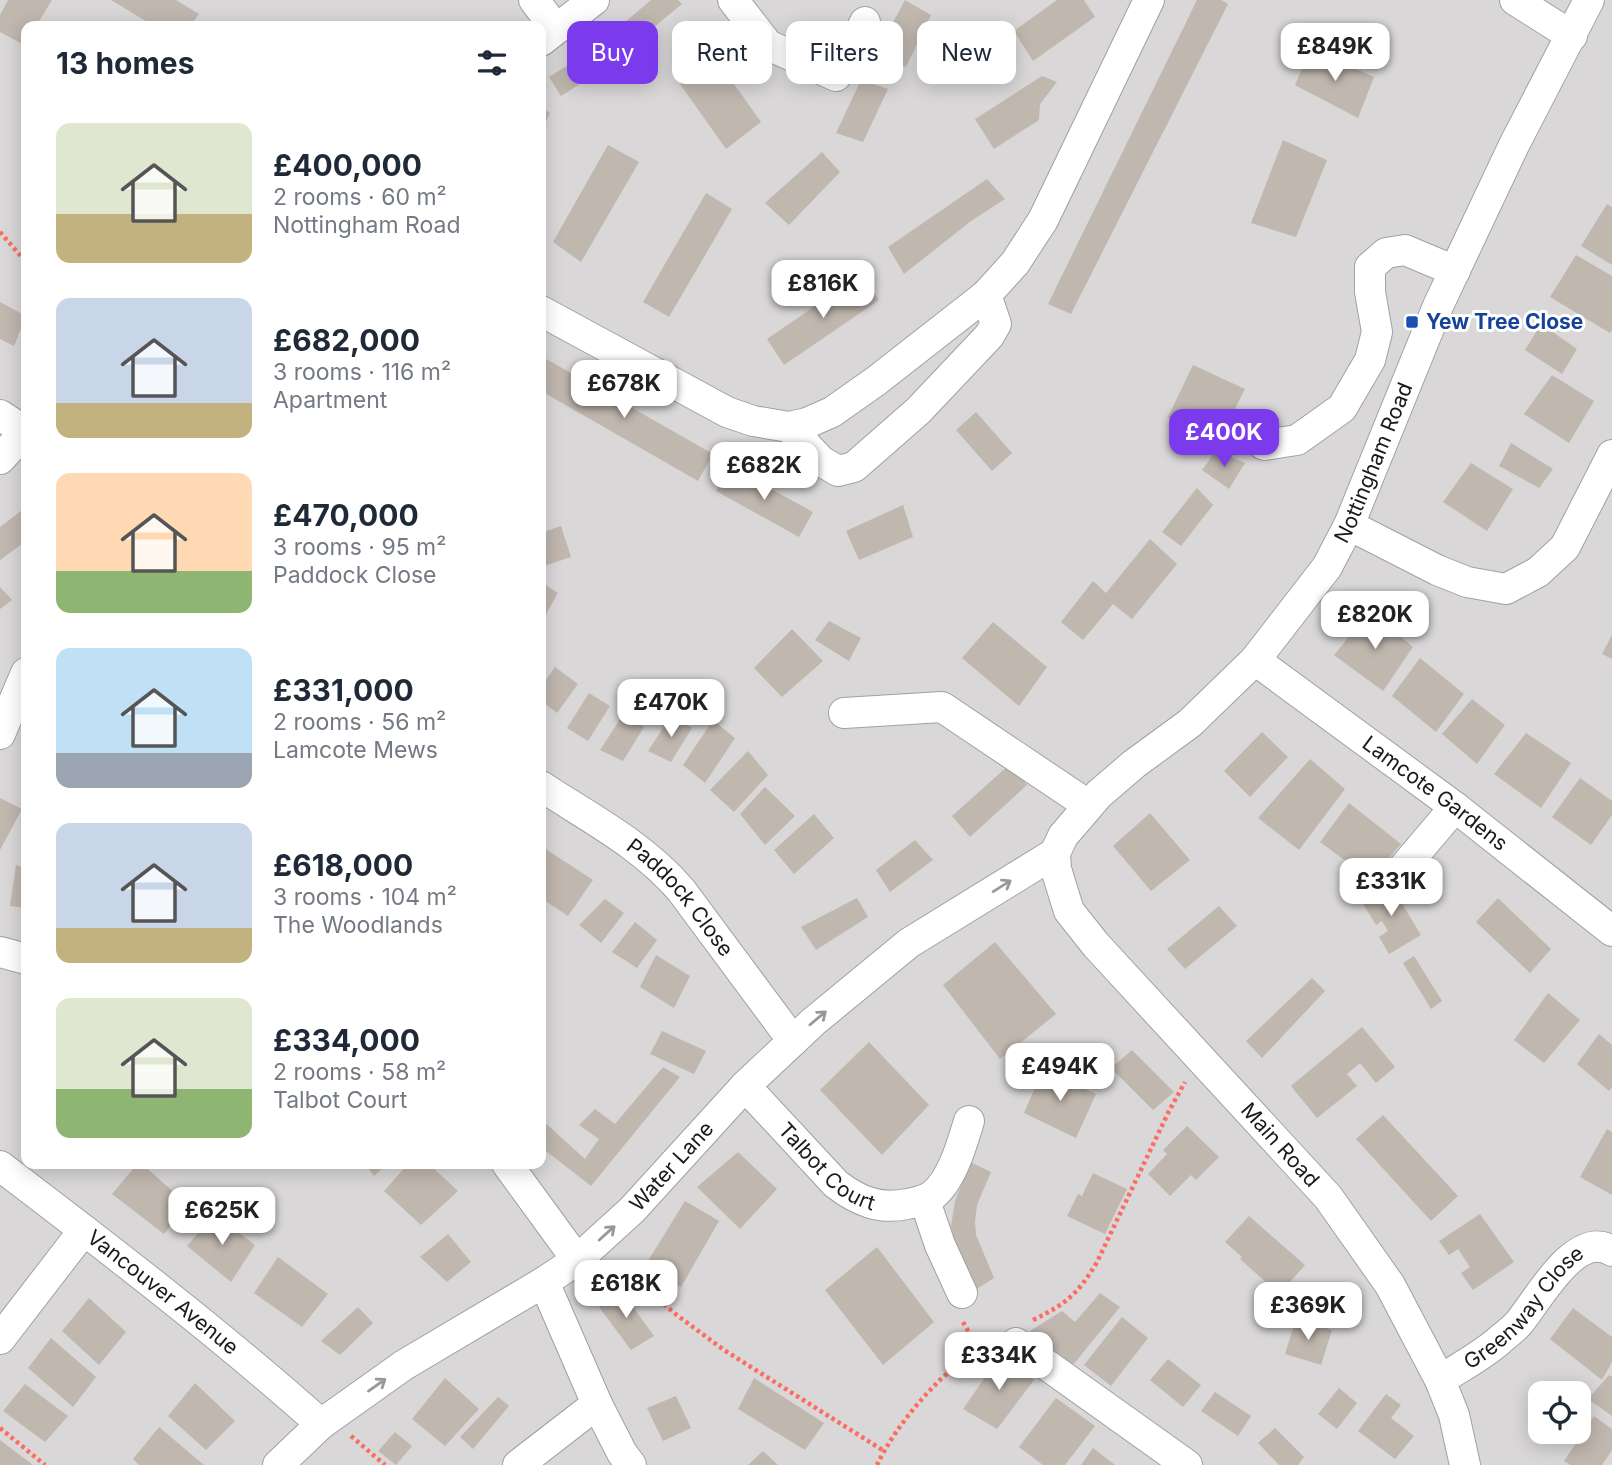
<!DOCTYPE html>
<meta charset="utf-8">
<style>
:root{--surface:#fff;--page:#f6f6f7;--text:#1f2937;--muted:#747a83;--accent:#7c3aed}
body{margin:0;font-family:Inter,sans-serif;background:var(--page);color:var(--text);height:100vh;display:flex;flex-direction:column;font-size:26px;white-space:nowrap}
*{box-sizing:border-box;margin:0}
p{font-size:23px;color:var(--muted)}
.icon{flex:none;width:38px;height:38px;fill:none;stroke:currentColor;stroke-width:2;stroke-linecap:round;stroke-linejoin:round}
.map{position:relative;flex:1;overflow:hidden}
.drawer{position:absolute;left:21px;top:21px;width:525px;height:1148px;display:flex;flex-direction:column;background:var(--surface);border-radius:14px;box-shadow:0 4px 18px #0003}
.drawer>*{flex:none}
.banner{position:absolute;left:567px;top:21px;width:665px;height:63px;display:flex;gap:14px}
.controls{position:absolute;left:1528px;top:1381px;display:grid;gap:14px}
.controls a{display:grid;place-items:center;width:63px;height:63px;border-radius:14px;background:var(--surface);box-shadow:0 4px 18px #0003;font-size:35px}
.price{position:absolute;translate:-50% -60px;padding:0 16px;border-radius:14px;background:#fff;color:#222;font-size:23px;line-height:46px;filter:drop-shadow(0 2px 4px #0008)}
.price::after{content:'';position:absolute;left:50%;top:42px;width:21px;height:16px;margin-left:-10px;background:inherit;clip-path:polygon(0 0,100% 0,50% 100%)}
.price.selected{background:var(--accent);color:#fff}
ul{padding:0;list-style:none}
li{display:flex;align-items:center;gap:21px;height:175px;padding:0 35px}
li span{display:grid;place-items:center;flex:none;width:196px;height:140px;border-radius:14px;color:#555}
li>.icon{margin-inline-start:auto}
span .icon{width:84px;height:84px;fill:#fffc;stroke-width:1}
li b{font-size:30px}
h2{display:flex;justify-content:space-between;align-items:center;height:84px;padding:0 35px;font-size:30px}
.pill{padding:0 24px;border-radius:14px;background:var(--surface);box-shadow:0 4px 18px #0003;font-size:24px;line-height:63px}
.pill.selected{background:var(--accent);color:#fff}
.map>svg:first-child{display:block}
.residential{fill:#d9d7d7;fill-rule:evenodd}
.building{fill:#c0b7af}
.lines{fill:none;stroke-linecap:round;stroke-linejoin:round}
.minor-casing{stroke:#a1a1a1;stroke-width:32}
.path{stroke:#fc6c61;stroke-width:4.5;stroke-dasharray:3.5 3.5;stroke-linecap:butt}
.minor{stroke:#fff;stroke-width:30}
.oneway{stroke:#989898}
.transit-dot{fill:#1a4fb4;stroke:#fff;stroke-width:2.5}
.labels{text-anchor:middle;stroke-width:6;stroke-linejoin:round;paint-order:stroke}
.transit-label{font-size:21px;font-weight:bold;fill:#164399;stroke:#fff;text-anchor:start}
.street-label{font-size:21px;fill:#1a1a1a;stroke:#fff}
</style>
<div class="map">
<svg width="1612" height="1465" viewBox="0 0 1612 1465">
<rect width="100%" height="100%" fill="#ede8df"/>
<path class="residential" d="M0 0H1612V1465H0ZM26 26H541V1164H26ZM1540 1393H1578V1432H1540Z"/>
<path class="building" d="M8 0H52L36 26H26L24 45 0 32V15Z
M111 0H176L199 14 190 26H154Z
M651 0H678L682 4 630 47 618 28Z
M905 0 931 15 906 67 876 54Z
M1057 0H1084L1095 17 1033 61 1014 31Z
M1197 0H1221L1228 4 1071 314 1048 304Z
M598 46 610 65 561 96 549 77Z
M1310 49 1374 77 1358 118 1295 85Z
M717 60 761 122 726 149 680 84Z
M1042 76 1057 82 1040 104 1039 120 994 149 975 119Z
M861 80 888 89 863 142 836 133Z
M541 107 550 113 541 133Z
M1283 140 1327 160 1296 237 1251 223Z
M608 145 639 162 581 262 553 242Z
M822 152 840 172 789 225 765 203Z
M987 179 1005 199 971 221 904 274 888 247Z
M706 193 732 209 669 317 643 302Z
M1607 204 1612 207V265L1581 246Z
M1576 255 1612 276V330L1610 333 1550 297Z
M862 274 879 300 784 365 767 339Z
M0 302 26 316 14 346 0 339Z
M1541 324 1577 349 1562 374 1525 350Z
M541 356 713 454 698 481 541 391Z
M1193 365 1245 389 1217 444 1168 417Z
M1552 375 1594 401 1569 443 1524 414Z
M976 412 1012 453 992 471 956 430Z
M1511 443 1553 469 1539 488 1499 466Z
M1216 451 1245 463 1229 489 1202 470Z
M1471 463 1513 489 1487 531 1443 502Z
M729 466 813 512 799 537 716 491Z
M1197 488 1213 505 1181 546 1162 532Z
M903 505 913 537 859 560 846 531Z
M26 507V541L0 560V527Z
M561 526 571 557 541 567V533Z
M1150 539 1177 564 1132 619 1113 604 1083 640 1061 622 1093 581 1106 593Z
M541 582 558 593 546 614 541 611Z
M0 587 12 600 0 609Z
M1370 611 1413 647 1383 691 1334 655Z
M829 621 861 638 849 661 815 640Z
M993 622 1047 667 1019 706 962 658Z
M792 629 823 661 782 697 754 668Z
M1612 635V659L1602 654Z
M1420 658 1464 694 1436 732 1392 696Z
M555 667 578 684 557 713 541 701V687Z
M589 693 610 706 588 741 567 728Z
M1472 699 1505 725 1477 764 1442 734Z
M624 713 644 727 623 761 600 750Z
M672 714 692 728 671 762 648 751Z
M713 720 735 738 705 783 683 765Z
M1262 732 1288 757 1250 797 1224 771Z
M1526 733 1571 763 1541 808 1494 774Z
M748 751 768 775 734 812 710 790Z
M1310 759 1345 789 1299 850 1258 818Z
M1009 765 1027 785 970 837 952 816Z
M1580 778 1612 801V815L1591 845 1552 817Z
M765 787 795 816 765 845 740 814Z
M0 798 22 809 0 850Z
M1349 803 1401 844 1370 879 1320 842Z
M1150 813 1190 860 1151 891 1113 846Z
M814 814 834 838 794 874 774 850Z
M915 840 933 860 890 892 876 870Z
M541 846 593 880 568 916 541 898Z
M16 865 26 868V908L10 906Z
M1389 882 1421 935 1389 954 1379 937 1388 931 1382 921 1376 925 1360 899Z
M857 898 868 917 816 950 801 927Z
M1498 898 1551 949 1530 973 1476 922Z
M605 899 624 913 601 943 579 925Z
M1219 906 1237 926 1185 969 1167 949Z
M635 922 657 940 637 968 612 952Z
M995 942 1056 1014 1000 1059 943 985Z
M656 955 690 976 674 1008 640 987Z
M1414 956 1442 1001 1431 1009 1403 963Z
M1312 978 1325 991 1262 1058 1246 1041Z
M1548 993 1580 1020 1544 1063 1514 1040Z
M1362 1027 1395 1067 1376 1083 1360 1063 1347 1074 1357 1086 1317 1118 1291 1086Z
M662 1031 706 1051 694 1074 650 1054Z
M1599 1034 1612 1045V1087L1609 1091 1577 1064Z
M869 1042 929 1105 882 1155 820 1090Z
M1132 1050 1174 1092 1153 1110 1111 1068Z
M663 1067 680 1077 591 1186 541 1147V1119L585 1159 599 1139 579 1125 595 1109 615 1124Z
M1043 1069 1096 1094 1076 1138 1024 1113Z
M1383 1115 1458 1196 1431 1221 1356 1139Z
M1187 1126 1219 1157 1196 1180 1191 1175 1170 1196 1148 1174 1167 1154 1163 1150Z
M1607 1129 1612 1132V1195L1580 1177Z
M738 1152 777 1189 740 1229 697 1187Z
M970 1162 991 1172 977 1205 975 1222 976 1235 994 1278 975 1290 958 1254 951 1226 955 1201Z
M137 1164H142L187 1204 164 1234 112 1194Z
M365 1164H387L374 1176Z
M408 1164H429L458 1191 421 1225 384 1191Z
M1093 1173 1127 1189 1105 1234 1067 1216 1078 1194 1082 1196Z
M685 1201 719 1221 681 1287 643 1269Z
M214 1214 255 1245 231 1282 187 1246Z
M1480 1214 1514 1262 1473 1290 1461 1273 1470 1267 1458 1249 1449 1255 1439 1241Z
M1249 1216 1305 1265 1279 1294 1240 1259 1242 1257 1225 1242Z
M448 1234 471 1262 447 1282 420 1257Z
M877 1247 934 1322 883 1365 825 1290Z
M278 1257 328 1294 302 1327 254 1293Z
M620 1289 654 1336 631 1350 599 1307Z
M1100 1293 1120 1307 1073 1365 1030 1331 1062 1311 1075 1322Z
M89 1298 126 1332 99 1365 62 1331Z
M358 1307 373 1323 340 1355 321 1341Z
M1573 1308 1612 1337V1362L1602 1380 1550 1339Z
M1122 1317 1148 1338 1111 1386 1084 1365Z
M1296 1319 1332 1330 1321 1365 1285 1354Z
M51 1338 96 1377 73 1407 28 1368Z
M1002 1353 1034 1380 997 1429 963 1409Z
M1168 1359 1201 1385 1183 1407 1150 1380Z
M1609 1375 1612 1377V1416L1588 1399Z
M445 1378 479 1409 445 1446 412 1419Z
M754 1378 824 1423 805 1450 738 1409Z
M195 1383 235 1421 206 1450 168 1416Z
M25 1384 68 1416 45 1442 3 1411Z
M1339 1388 1357 1403 1337 1429 1318 1414Z
M1215 1392 1251 1416 1238 1436 1201 1411Z
M1386 1394 1401 1405 1391 1418 1414 1436 1395 1459 1358 1431Z
M676 1396 691 1428 663 1441 647 1408Z
M498 1397 509 1406 473 1449 460 1437Z
M1056 1398 1095 1426 1065 1465H1043L1019 1447Z
M1594 1416 1612 1429V1450L1602 1465H1570L1564 1461Z
M159 1427 204 1465H139L133 1459Z
M1275 1428 1304 1457 1298 1465H1279L1258 1443Z
M395 1432 412 1446 396 1465 378 1451Z
M0 1440 33 1465H0Z
M1093 1448 1115 1465H1081Z
M763 1451 778 1465H748Z"/>
<g class="lines">
<defs>
<g id="minor">
<path d="M534 0 556 29"/>
<path d="M733 0 768 45 836 76 865 22"/>
<path d="M1515 0 1572 36"/>
<path d="M541 41 594 0"/>
<path d="M541 311 727 412 753 421 789 427 807 423 832 412 876 381 986 295 1015 263 1043 220 1149 0"/>
<path d="M0 415 26 432"/>
<path d="M789 427 821 461 838 471 854 467 918 411 989 336 996 324 986 295"/>
<path d="M1264 445 1297 440 1342 408 1370 360 1377 332 1370 292V267L1386 253 1405 250 1455 271"/>
<path d="M0 459 26 431"/>
<path d="M1349 525 1437 570 1467 582 1506 589 1538 572 1565 547 1612 455"/>
<path id="s1" d="M1255 660 1455 807 1612 931"/>
<path d="M844 713 942 707 1088 805"/>
<path d="M0 734 26 673"/>
<path id="s2" d="M541 786C591 819 641 844 681 890L793 1041"/>
<path d="M1399 873 1455 807"/>
<path d="M0 952 26 959"/>
<path id="s3" d="M745 1086 836 1184C858 1201 880 1210 907 1204 917 1202 925 1201 933 1195 952 1180 962 1144 969 1121"/>
<path d="M507 1164 577 1260"/>
<path id="s4" d="M0 1166C109 1249 219 1333 321 1424"/>
<path d="M925 1201 940 1245 962 1293"/>
<path d="M544 1282 597 1404 622 1453 631 1465"/>
<path d="M0 1339 84 1230"/>
<path d="M1016 1343 1187 1465"/>
<path id="s5" d="M1440 1380C1460 1367 1484 1355 1502 1338 1507 1334 1513 1329 1518 1324 1537 1302 1575 1228 1612 1251"/>
<path id="s6" d="M278 1465 321 1424 404 1365 544 1282 577 1260 632 1210 745 1086 813 1022 909 943 1055 853"/>
<path d="M518 1465 597 1404"/>
<path id="s7" d="M1465 1465 1454 1415 1440 1380 1390 1285 1328 1197 1096 945 1069 911 1064 895 1056 869 1055 853 1063 836 1099 794 1134 764 1190 723 1255 660 1327 567 1349 525 1438 306 1514 145 1589 0"/>
</g>
</defs>
<use href="#minor" class="minor-casing"/>
<path class="path" d="M0 232 26 262
M617 1262 674 1313 724 1350 884 1451
M1033 1320C1066 1304 1078 1294 1097 1262L1169 1111 1185 1082
M963 1322 978 1348
M0 1428 45 1465
M351 1436 385 1465
M877 1465C897 1422 946 1366 988 1343"/>
<use href="#minor" class="minor"/>
</g>
<defs><path id="oneway-shaft" d="M-6 0H5M1.5-3L5.5 0L1.5 3" fill="none" stroke-width="1.6" stroke-linecap="round" stroke-linejoin="round" transform="scale(1.75)"/></defs>
<g class="oneway">
<use href="#oneway-shaft" transform="translate(1002 886) rotate(-32)"/>
<use href="#oneway-shaft" transform="translate(818 1018) rotate(-40)"/>
<use href="#oneway-shaft" transform="translate(607 1233) rotate(-42)"/>
<use href="#oneway-shaft" transform="translate(377 1385) rotate(-35)"/>
</g>
<rect class="transit-dot" x="1405" y="315" width="14" height="14" rx="3.5"/>
<g class="labels">
<g class="transit-label">
<text x="1426" y="329">Yew Tree Close</text>
</g>
<g class="street-label">
<text dy="7" stroke="none"><textPath href="#s7" startOffset="1262">Nottingham Road</textPath></text>
<text dy="7" stroke="none"><textPath href="#s1" startOffset="224">Lamcote Gardens</textPath></text>
<text dy="7" stroke="none"><textPath href="#s2" startOffset="180">Paddock Close</textPath></text>
<text transform="translate(1280 1145) rotate(48)" y="7">Main Road</text>
<text dy="7" stroke="none"><textPath href="#s3" startOffset="116">Talbot Court</textPath></text>
<text dy="7" stroke="none"><textPath href="#s6" startOffset="497">Water Lane</textPath></text>
<text dy="7" stroke="none"><textPath href="#s4" startOffset="206">Vancouver Avenue</textPath></text>
<text dy="7" stroke="none"><textPath href="#s5" startOffset="112">Greenway Close</textPath></text>
</g>
</g>
</svg>
<div class="controls">
<a><svg class="icon" aria-label="locate" viewBox="0 0 24 24"><circle cx="12" cy="12" r="6"/><path d="M12 2v4M12 18v4M2 12h4M18 12h4"/></svg></a>
</div>
<b class="price" style="left:1335px;top:83px">£849K</b>
<b class="price" style="left:823px;top:320px">£816K</b>
<b class="price" style="left:624px;top:420px">£678K</b>
<b class="price selected" style="left:1224px;top:469px">£400K</b>
<b class="price" style="left:764px;top:502px">£682K</b>
<b class="price" style="left:1375px;top:651px">£820K</b>
<b class="price" style="left:671px;top:739px">£470K</b>
<b class="price" style="left:1391px;top:918px">£331K</b>
<b class="price" style="left:1060px;top:1103px">£494K</b>
<b class="price" style="left:222px;top:1247px">£625K</b>
<b class="price" style="left:626px;top:1320px">£618K</b>
<b class="price" style="left:1308px;top:1342px">£369K</b>
<b class="price" style="left:999px;top:1392px">£334K</b>
<div class="banner">
<a class="pill selected">Buy</a>
<a class="pill">Rent</a>
<a class="pill">Filters</a>
<a class="pill">New</a>
</div>
<section class="drawer">
<h2>13 homes<svg class="icon" aria-label="filters" viewBox="0 0 24 24"><path d="M4 7h16M4 17h16"/><circle cx="9" cy="7" r="2"/><circle cx="15" cy="17" r="2"/></svg></h2>
<ul>
<li><span style="background:linear-gradient(#dfe7d0 65%,#c2b280 0)"><svg class="icon" aria-label="home" viewBox="0 0 24 24"><path d="M3 11l9-7 9 7M6 9v11h12V9"/></svg></span><div><b>£400,000</b><p>2 rooms · 60 m²</p><p>Nottingham Road</p></div></li>
<li><span style="background:linear-gradient(#c9d6e8 75%,#c2b280 0)"><svg class="icon" aria-label="home" viewBox="0 0 24 24"><path d="M3 11l9-7 9 7M6 9v11h12V9"/></svg></span><div><b>£682,000</b><p>3 rooms · 116 m²</p><p>Apartment</p></div></li>
<li><span style="background:linear-gradient(#ffd9b3 70%,#8fb573 0)"><svg class="icon" aria-label="home" viewBox="0 0 24 24"><path d="M3 11l9-7 9 7M6 9v11h12V9"/></svg></span><div><b>£470,000</b><p>3 rooms · 95 m²</p><p>Paddock Close</p></div></li>
<li><span style="background:linear-gradient(#bfe0f5 75%,#9aa5b1 0)"><svg class="icon" aria-label="home" viewBox="0 0 24 24"><path d="M3 11l9-7 9 7M6 9v11h12V9"/></svg></span><div><b>£331,000</b><p>2 rooms · 56 m²</p><p>Lamcote Mews</p></div></li>
<li><span style="background:linear-gradient(#c9d6e8 75%,#c2b280 0)"><svg class="icon" aria-label="home" viewBox="0 0 24 24"><path d="M3 11l9-7 9 7M6 9v11h12V9"/></svg></span><div><b>£618,000</b><p>3 rooms · 104 m²</p><p>The Woodlands</p></div></li>
<li><span style="background:linear-gradient(#dfe7d0 65%,#8fb573 0)"><svg class="icon" aria-label="home" viewBox="0 0 24 24"><path d="M3 11l9-7 9 7M6 9v11h12V9"/></svg></span><div><b>£334,000</b><p>2 rooms · 58 m²</p><p>Talbot Court</p></div></li>
</ul>
</section>
</div>
